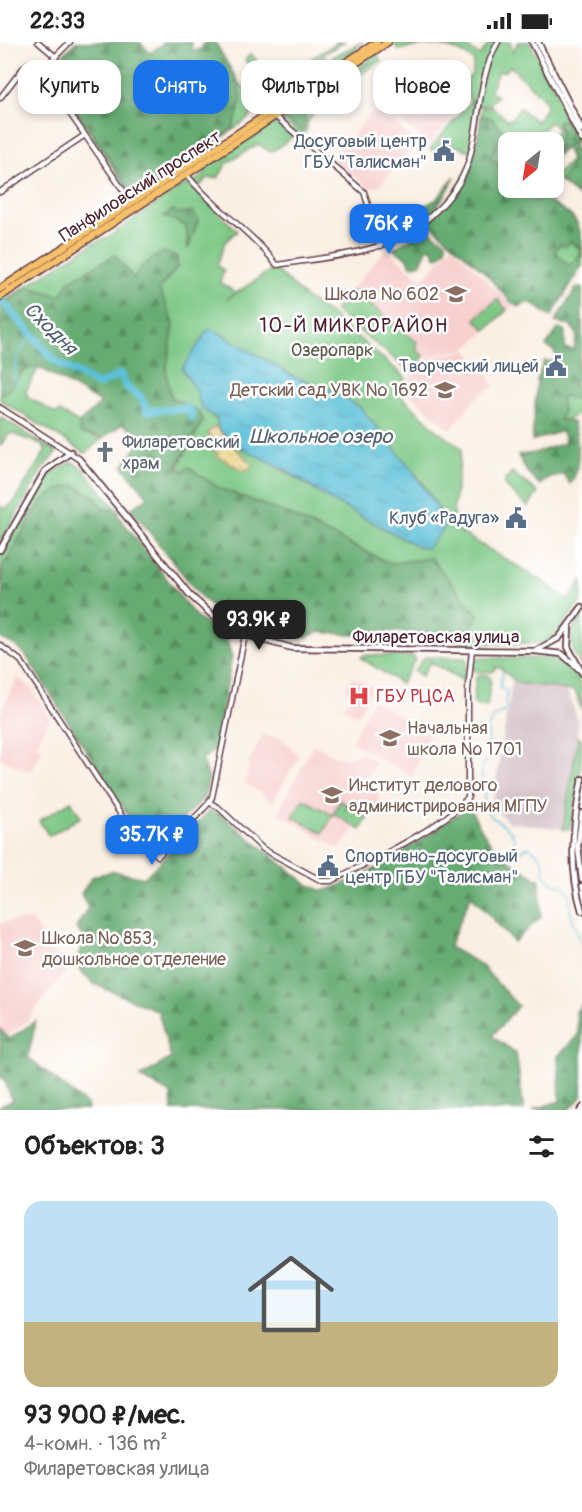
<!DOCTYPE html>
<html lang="ru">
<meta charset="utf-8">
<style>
:root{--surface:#fff;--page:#f2f2f2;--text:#222;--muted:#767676;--line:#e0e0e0;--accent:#1a73e8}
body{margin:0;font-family:Pangolin,sans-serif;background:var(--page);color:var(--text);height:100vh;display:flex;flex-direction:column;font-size:22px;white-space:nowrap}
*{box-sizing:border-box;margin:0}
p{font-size:20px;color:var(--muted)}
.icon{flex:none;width:33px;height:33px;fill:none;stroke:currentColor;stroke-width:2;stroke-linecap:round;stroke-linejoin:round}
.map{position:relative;height:1068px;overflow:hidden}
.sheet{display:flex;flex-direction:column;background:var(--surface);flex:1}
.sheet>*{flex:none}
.banner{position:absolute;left:18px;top:18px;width:546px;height:54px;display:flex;gap:12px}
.needle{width:39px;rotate:210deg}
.fabs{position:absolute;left:498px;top:90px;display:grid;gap:12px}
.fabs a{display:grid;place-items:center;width:66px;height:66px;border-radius:12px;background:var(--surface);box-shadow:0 3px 9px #0003;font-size:30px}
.price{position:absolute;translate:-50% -51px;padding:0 14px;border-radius:12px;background:var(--accent);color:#fff;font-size:20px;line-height:39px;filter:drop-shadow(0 2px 3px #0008)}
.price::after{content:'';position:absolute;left:50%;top:36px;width:18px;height:14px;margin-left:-9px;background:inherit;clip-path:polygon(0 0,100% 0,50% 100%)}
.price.current{background:#222;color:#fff}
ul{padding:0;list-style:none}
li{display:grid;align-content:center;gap:12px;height:318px;padding:0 24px}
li+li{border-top:2px solid var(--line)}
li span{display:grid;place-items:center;height:186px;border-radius:18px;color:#555}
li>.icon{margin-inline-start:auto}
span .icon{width:108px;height:108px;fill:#fffc;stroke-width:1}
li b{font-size:26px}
h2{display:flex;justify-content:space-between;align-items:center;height:72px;padding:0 24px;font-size:26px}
.chip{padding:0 21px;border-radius:18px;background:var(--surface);box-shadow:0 3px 9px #0003;font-size:21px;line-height:54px}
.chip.current{background:var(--accent);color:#fff}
.status{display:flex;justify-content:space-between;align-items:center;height:42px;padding:0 30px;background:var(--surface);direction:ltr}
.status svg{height:16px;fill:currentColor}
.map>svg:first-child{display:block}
.built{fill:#f7d0cf}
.industrial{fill:#d2bec5}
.green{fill:#7dc885;stroke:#647458;stroke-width:1.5;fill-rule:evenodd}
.forest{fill:url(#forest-firs);stroke:#58664e;stroke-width:1.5}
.sand{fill:url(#sand-dots);stroke:#9c7c64;stroke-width:1.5}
.water{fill:url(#water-ripples);stroke:#527082;stroke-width:1.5}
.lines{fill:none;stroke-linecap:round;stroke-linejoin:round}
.stream{stroke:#5ac0d8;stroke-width:1.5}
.river{stroke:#5ac0d8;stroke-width:8}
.minor-casing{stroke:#643e47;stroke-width:7}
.tertiary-casing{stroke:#643e47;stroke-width:8}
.primary-casing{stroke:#643e47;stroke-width:9}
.minor{stroke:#fff;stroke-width:4}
.tertiary{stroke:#fff;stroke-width:4.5}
.primary{stroke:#f6c06b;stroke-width:6}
.rail{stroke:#4a1f2b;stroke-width:1.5}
.labels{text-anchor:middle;stroke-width:5;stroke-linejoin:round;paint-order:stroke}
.service-label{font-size:18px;fill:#4e5e75;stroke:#fff;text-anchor:end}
.street-label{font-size:18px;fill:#4a1f2b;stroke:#fff}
.education-label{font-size:18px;fill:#785e54;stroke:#fff;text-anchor:start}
.park-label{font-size:18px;fill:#5c5a4a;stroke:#fff}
.worship-label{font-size:18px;fill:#5b616d;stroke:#fff;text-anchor:start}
.health-label{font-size:18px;fill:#be3a42;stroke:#fff;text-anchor:start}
.neighbourhood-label{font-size:20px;letter-spacing:1.5px;fill:#4a1f2b;stroke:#fff}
.water-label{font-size:20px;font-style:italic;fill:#505f70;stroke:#fff}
</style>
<div class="status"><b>22:33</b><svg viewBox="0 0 49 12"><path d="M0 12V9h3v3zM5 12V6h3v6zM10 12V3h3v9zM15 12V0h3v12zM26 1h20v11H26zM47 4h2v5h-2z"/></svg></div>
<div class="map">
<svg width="582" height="1068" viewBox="0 0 582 1068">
<defs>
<pattern id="forest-firs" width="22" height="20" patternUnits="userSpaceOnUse" patternTransform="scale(1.5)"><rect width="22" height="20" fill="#66ac72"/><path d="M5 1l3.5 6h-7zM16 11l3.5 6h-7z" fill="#568b5e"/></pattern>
<pattern id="sand-dots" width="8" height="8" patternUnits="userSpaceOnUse" patternTransform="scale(1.5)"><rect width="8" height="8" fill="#eeda9e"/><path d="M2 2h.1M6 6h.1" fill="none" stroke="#cebb88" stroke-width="1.8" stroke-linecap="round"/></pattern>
<pattern id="water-ripples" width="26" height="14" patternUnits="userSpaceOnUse" patternTransform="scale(1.5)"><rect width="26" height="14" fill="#5ac0d8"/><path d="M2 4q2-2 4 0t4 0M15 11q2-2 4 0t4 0" fill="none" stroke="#4c9baf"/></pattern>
</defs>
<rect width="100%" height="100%" fill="#fff"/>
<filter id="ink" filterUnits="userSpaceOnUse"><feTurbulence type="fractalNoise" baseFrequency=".0167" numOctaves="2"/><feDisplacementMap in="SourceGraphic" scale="12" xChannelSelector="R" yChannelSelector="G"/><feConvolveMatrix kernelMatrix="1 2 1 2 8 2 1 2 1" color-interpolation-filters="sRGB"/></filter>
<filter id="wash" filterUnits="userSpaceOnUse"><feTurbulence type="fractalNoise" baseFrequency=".008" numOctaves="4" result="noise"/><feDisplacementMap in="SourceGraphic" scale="24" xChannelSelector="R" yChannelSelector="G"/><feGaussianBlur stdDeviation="1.35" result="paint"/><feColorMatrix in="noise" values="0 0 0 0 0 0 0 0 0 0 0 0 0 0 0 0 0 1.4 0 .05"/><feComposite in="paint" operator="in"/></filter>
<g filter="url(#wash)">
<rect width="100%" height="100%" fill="#faefe3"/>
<path class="built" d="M418 31 451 40 469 55 429 103 387 67Z
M371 71H383L416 100 380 144 369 146 333 118Z
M452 204 513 264 468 306 425 315 411 331 334 269 384 209 387 208 423 238Z
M466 308 485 328 494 344 477 355 451 388 402 346 427 317Z
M17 635 31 646 50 675 36 703 42 708 31 729H24L0 716V671Z
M352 635 373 645 357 674 343 666 351 653 346 646Z
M373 658 429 692 412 735 351 700Z
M262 693 282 696 299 714 273 760 245 741 250 718Z
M313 703 343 717 361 711 376 719 366 738 377 745 379 761 361 788 356 786 339 807 278 771Z
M31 878 66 929 27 979 5 995 0 987V882L8 879Z"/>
<path class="industrial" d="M512 640 567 648 578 678 576 712 563 787 508 780 492 763Z"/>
<path class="green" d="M75 0H78L59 20 55 35 133 152 239 51V41L256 55 265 50 272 57 236 86 135 155 130 152 49 30 50 25Z
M338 0H344L322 13 328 17 363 0 357 4 358 8 279 59 245 18 251 12 261 23 296 29 297 21 309 18Z
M394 0H460L480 14 490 0H510L513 10 518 0H530L582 98 573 102 582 122 574 106C572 124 574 143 582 158L554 135 571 118 566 106 554 116V113L573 101 557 83C563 93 562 101 554 109V100L550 96 558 87 550 80 538 92 542 95 538 100 509 99 496 117 505 124 504 119 508 112V126L485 143 491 76 481 74 482 64 488 67 489 63 482 64 469 58 466 39 472 32 474 19C452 0 425 1 398 8ZM510 24 544 57 546 65 537 80 520 66 509 79 489 62 497 54 490 49 498 30 506 29Z
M377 11 381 19 322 60 307 81V87L301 95 282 78 287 69ZM367 22 315 60 305 70 301 89 284 75Z
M434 26 463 38 467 52 451 39 419 30 388 64 393 51 391 42 406 32Z
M470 60 479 64 470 109 443 100 433 110 430 107Z
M270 80 278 81 291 92V96L271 110 258 102 227 121 218 136H208L200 144 194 139 206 132 201 125Z
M185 142 191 143 237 189 225 200 217 223 224 229 220 240 235 250 227 257 274 226 306 256 330 272 406 336 397 350 438 389 462 406 453 469 460 490 544 540 569 558 582 538V558L553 597 546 601 471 602 457 600 463 591 470 588 478 573 431 516 394 521 385 519 285 471 219 446 188 426 184 429 178 425 203 379 199 370 171 355 166 329 174 282 159 247 177 225 62 254 0 265V261L92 202 108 195ZM209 288H215L294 335 332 348 360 365 422 440 445 477 419 505 331 458 264 416 201 365 197 350 182 327Z
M571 199 582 210 570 224 554 210 561 202Z
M352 248 417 300V308L424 314 411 330 334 269Z
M497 257 507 268 486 288 475 277Z
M33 324 39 325 26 349 28 355 56 372 60 370 79 381 80 391 102 397 85 411 0 358V352C15 347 17 330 33 324Z
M564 353 577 357 582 353V378L577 372 568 378H560L563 368 561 356Z
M0 375 57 410 43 426 0 502V464L5 467 14 460 46 408 40 402 10 391 0 404Z
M72 420 82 426 120 471 117 472 110 467H104L95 455 74 443 41 460 3 524 0 544V515L45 434Z
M512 430 538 451 528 465 505 444V438Z
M582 573V625L574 612 570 593Z
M364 613 414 614 415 618 401 642 361 616Z
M425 615 465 616 467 619 464 639 430 620 422 634 414 629Z
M473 616H559C582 630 582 645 582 669L575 649 517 641 501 626 496 625 493 630 475 629 472 626Z
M479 632 488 633 491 637 487 664 475 663 473 660 476 635Z
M578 695 582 697 580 733 570 787H563Z
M303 757 333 773 323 791 293 775Z
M71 759 81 775 49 794 39 779Z
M340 759 348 763 345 769 349 764 368 775 361 788 333 771Z"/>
<path class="forest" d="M78 0H140L150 11 165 0H191L193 9 201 7 204 1 215 0 239 41V51L242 57 233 87 133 152 55 35 59 20Z
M375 18 315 60 305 70V83L302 89 283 76 319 50Z
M481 74 491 76 504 90 490 117 506 125 503 129 508 132V146H539C553 176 582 159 582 208L571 199 565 205 561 202 554 210 570 224 582 210V224L551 275 530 260 518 265 512 261 482 228 427 179C465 142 473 127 481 74Z
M564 77 576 98 554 113 560 103 557 98 561 91 557 79Z
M573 105 582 122V156L561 140 572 119 569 108Z
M455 134C444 163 424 179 397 194L396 188 406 174 437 157Z
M174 168 177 171 194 169 198 179 188 207 186 184 164 174Z
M427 187 446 200V207L438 215 434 213V208L428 205 421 221 412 224 406 215 393 207Z
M163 210 177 214V225L159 247 174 282 166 329 171 355 199 370 203 379 176 425 184 429 188 425 219 446 285 471 385 519 393 521 431 516 478 573 470 588 449 592 380 589 354 593 319 590 307 595H282L241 584 237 573 232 570 223 574 200 554 131 467 148 455 123 425 142 397 123 382 102 397 80 391 79 381 101 361 39 325 24 327 10 348 0 352V265L28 245 61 254 70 238 115 213 134 237 142 224Z
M582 245V301L575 344 582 346V353L577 357 564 354 561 356 563 368 560 378 573 380C579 400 582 427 570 442L563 432 548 436 540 443 527 430 518 413 535 411 565 401 562 389 532 399 537 338 544 319 559 320 554 309 546 304 558 287 565 288V306L574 308 577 292 571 284 555 280 576 246Z
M74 443 95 455 104 467H110L117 472 196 575 226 595 232 615 215 707 202 718 209 737 203 757 158 801 132 780 25 612 14 603 0 596 3 524 41 460 57 448Z
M469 764C488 805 501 815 540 838L541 875 514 900 471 853 449 905 480 922 518 964 492 994 516 1011 524 1068H172L171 1052 140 1035 171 1016 158 969 94 942 74 921 86 898 76 886 88 865 81 852 92 835 114 829 144 836 209 769 220 772 307 842 323 849C376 834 423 795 469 764Z
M582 963V1054L569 1068H532L560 1059 558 1014 578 993 576 969Z
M36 979 28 1015 87 1063 88 1068H0V1064L12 1059 4 1036H0V987L9 997Z"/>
<path class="sand" d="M215 384 253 424 244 429 218 415 208 391Z"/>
<path class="water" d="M208 288H215L294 335 332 348 360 365 413 429 445 477 444 487 427 506 419 505 331 458 281 425 237 404 218 387 217 377 201 365 197 350 182 327Z"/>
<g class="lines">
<path class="stream" d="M17 343C11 323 18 310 32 294
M185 366 201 365
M503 629 500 645 507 650 505 660 507 665 505 669C470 682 503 709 482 723L481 731 487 748 484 753C484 757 484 765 486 768 498 786 515 780 515 806L520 810 528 805C540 812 545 816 544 831L551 840 563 844 570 852V869L582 904"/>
<path class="river" d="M2 259 55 319 98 343 121 332 126 345 140 354 147 369 185 366 191 371 192 376"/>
</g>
</g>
<g filter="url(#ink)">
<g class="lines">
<defs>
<path id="minor" d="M38 0 56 15
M42 28 70 0
M0 56 24 25 29 21 37 24 132 161
M276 75 364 150 381 204
M186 132C213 166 251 189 277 223 336 213 393 213 437 168 454 152 466 134 471 110 480 73 479 34 498 0
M0 150 85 93
M0 603 21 619 121 773 136 793 158 814 208 762 212 755 245 593
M209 760 219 766 263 807 322 839H331C364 823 449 782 468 755V648L472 608"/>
<path id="tertiary" d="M532 0 582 98
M538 0 582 88
M0 366 79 417 190 553 213 574 245 593 292 606 535 609 562 612 579 627
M0 508 45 429 71 410
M569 585 568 605 582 631
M537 608 559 596 582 565
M582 737C573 782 568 824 582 869
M582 771 578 804 582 838"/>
<path id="primary" d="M0 247 377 0
M0 255 388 0"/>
</defs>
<use href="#minor" class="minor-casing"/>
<use href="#tertiary" class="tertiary-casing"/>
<use href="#primary" class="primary-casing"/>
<use href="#minor" class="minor"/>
<use href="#tertiary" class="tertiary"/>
<use href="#primary" class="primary"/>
<path class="rail" d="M577 1068 582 1062"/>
</g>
</g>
<defs>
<symbol id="civic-bare" viewBox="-9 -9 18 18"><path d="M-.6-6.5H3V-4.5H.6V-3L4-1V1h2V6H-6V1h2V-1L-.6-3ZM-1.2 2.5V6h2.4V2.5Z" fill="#5c6f8a" stroke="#fff" stroke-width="2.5" paint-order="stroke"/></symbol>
<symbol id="school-bare" viewBox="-9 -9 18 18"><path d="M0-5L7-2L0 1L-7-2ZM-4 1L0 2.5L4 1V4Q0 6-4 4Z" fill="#8d6e63" stroke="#fff" stroke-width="2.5" paint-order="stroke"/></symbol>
<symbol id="church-bare" viewBox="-9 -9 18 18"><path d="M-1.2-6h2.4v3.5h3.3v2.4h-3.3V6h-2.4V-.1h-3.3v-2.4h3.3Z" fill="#6b7280" stroke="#fff" stroke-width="2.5" paint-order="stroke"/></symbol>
<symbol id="hospital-bare" viewBox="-9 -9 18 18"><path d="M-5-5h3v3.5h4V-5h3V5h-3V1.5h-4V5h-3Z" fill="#e0444e" stroke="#fff" stroke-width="2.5" paint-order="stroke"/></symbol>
<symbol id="university-bare" viewBox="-9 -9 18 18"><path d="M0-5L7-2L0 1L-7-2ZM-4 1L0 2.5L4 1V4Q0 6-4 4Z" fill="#8d6e63" stroke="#fff" stroke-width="2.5" paint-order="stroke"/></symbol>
</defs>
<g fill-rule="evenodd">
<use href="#civic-bare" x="429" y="94" width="30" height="30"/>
<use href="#school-bare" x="441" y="237" width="30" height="30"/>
<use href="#civic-bare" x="541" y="309" width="30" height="30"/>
<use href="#school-bare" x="430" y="333" width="30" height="30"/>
<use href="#church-bare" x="90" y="395" width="30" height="30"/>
<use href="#civic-bare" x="501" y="461" width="30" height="30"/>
<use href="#hospital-bare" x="344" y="639" width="30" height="30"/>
<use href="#school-bare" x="375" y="681" width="30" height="30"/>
<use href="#university-bare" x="317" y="738" width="30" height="30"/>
<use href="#civic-bare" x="313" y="809" width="30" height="30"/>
<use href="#school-bare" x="10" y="891" width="30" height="30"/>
</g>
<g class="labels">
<g class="service-label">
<text x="427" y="105">Досуговый центр<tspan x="427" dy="21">ГБУ "Талисман"</tspan></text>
<text x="539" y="330">Творческий лицей</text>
<text x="499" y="482">Клуб «Радуга»</text>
<text x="345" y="820" text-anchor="start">Спортивно-досуговый<tspan x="345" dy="21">центр ГБУ "Талисман"</tspan></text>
</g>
<g class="street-label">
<text transform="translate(140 144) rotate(-33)" y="6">Панфиловский проспект</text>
<text x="436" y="601">Филаретовская улица</text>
</g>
<g class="education-label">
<text x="439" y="258" text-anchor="end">Школа № 602</text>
<text x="428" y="354" text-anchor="end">Детский сад УВК № 1692</text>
<text x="407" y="692">Начальная<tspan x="407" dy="21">школа № 1701</tspan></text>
<text x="349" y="749">Институт делового<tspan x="349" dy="21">администрирования МГПУ</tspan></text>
<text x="42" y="902">Школа № 853,<tspan x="42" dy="21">дошкольное отделение</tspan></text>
</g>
<g class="park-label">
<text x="332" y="314">Озеропарк</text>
</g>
<g class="worship-label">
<text x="122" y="406">Филаретовский<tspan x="122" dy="21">храм</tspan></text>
</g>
<g class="health-label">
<text x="376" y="660">ГБУ РЦСА</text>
</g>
<g class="neighbourhood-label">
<text x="354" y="290">10-Й МИКРОРАЙОН</text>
</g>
<g class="water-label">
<text transform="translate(51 286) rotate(45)" y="7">Сходня</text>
<text x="321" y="401">Школьное озеро</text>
</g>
</g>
</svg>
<div class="fabs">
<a><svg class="needle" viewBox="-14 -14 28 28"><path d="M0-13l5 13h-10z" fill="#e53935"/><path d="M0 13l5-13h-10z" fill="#767676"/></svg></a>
</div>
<b class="price" style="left:389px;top:213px">76K ₽</b>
<b class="price current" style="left:259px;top:609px">93.9K ₽</b>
<b class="price" style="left:152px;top:824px">35.7K ₽</b>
<div class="banner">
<a class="chip">Купить</a>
<a class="chip current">Снять</a>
<a class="chip">Фильтры</a>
<a class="chip">Новое</a>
</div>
</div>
<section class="sheet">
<h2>Объектов: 3<svg class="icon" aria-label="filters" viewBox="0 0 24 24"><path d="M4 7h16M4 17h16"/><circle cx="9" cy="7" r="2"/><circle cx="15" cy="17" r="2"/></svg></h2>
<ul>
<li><span style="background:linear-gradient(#bfe0f5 65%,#c2b280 0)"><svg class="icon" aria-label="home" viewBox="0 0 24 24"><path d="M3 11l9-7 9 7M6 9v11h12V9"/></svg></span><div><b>93 900 ₽/мес.</b><p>4-комн. · 136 m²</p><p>Филаретовская улица</p></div></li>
</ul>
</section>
